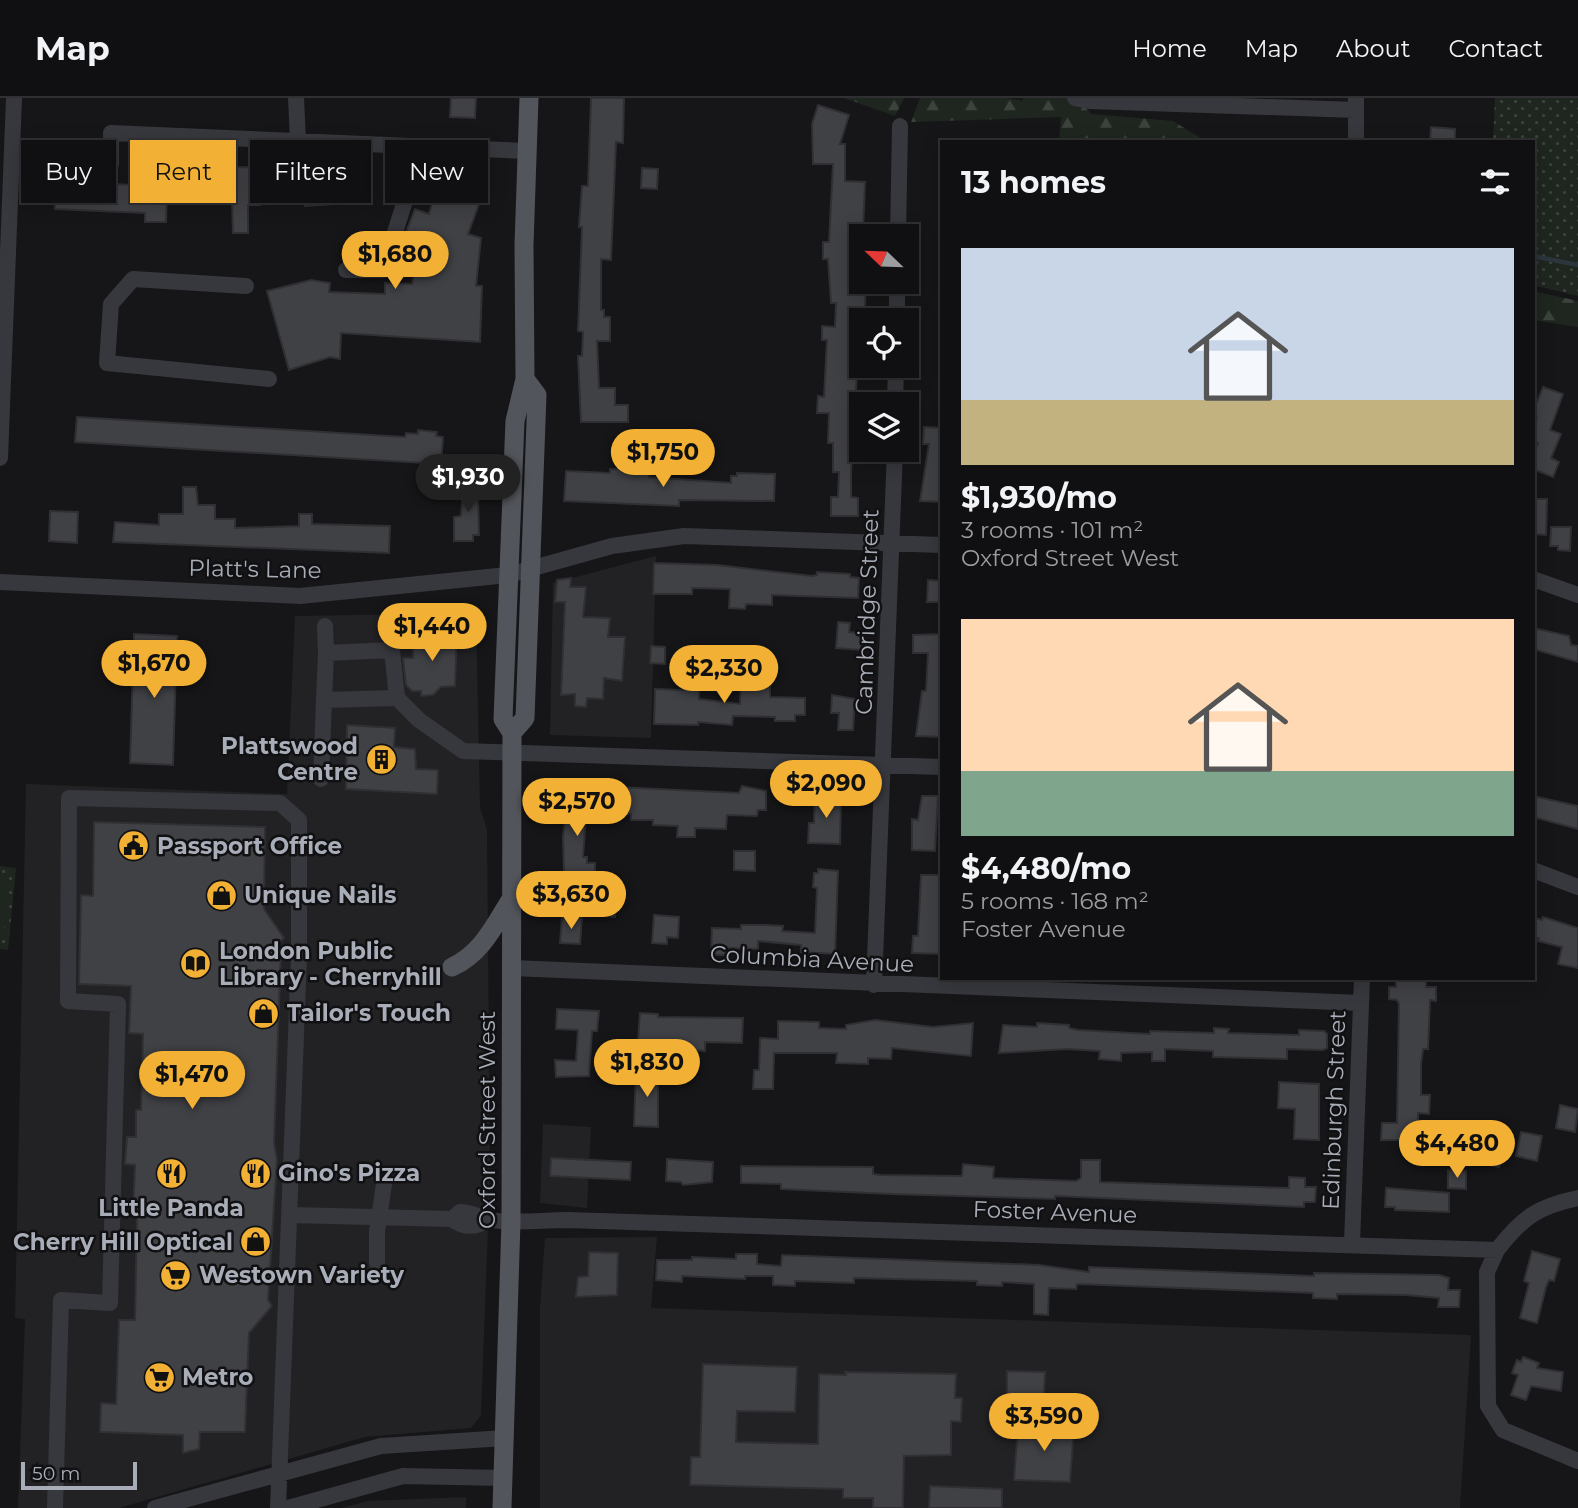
<!DOCTYPE html>
<meta charset="utf-8">
<style>
:root{--surface:#101012;--page:#1e1e20;--text:#f1f3f6;--muted:#9c9d9f;--line:#303032;--accent:#f2b134}
body{margin:0;font-family:Montserrat,sans-serif;background:var(--page);color:var(--text);height:100vh;display:flex;flex-direction:column;font-size:26px;white-space:nowrap}
*{box-sizing:border-box;margin:0}
p{font-size:23px;color:var(--muted)}
.icon{flex:none;width:38px;height:38px;fill:none;stroke:currentColor;stroke-width:2;stroke-linecap:round;stroke-linejoin:round}
.map{position:relative;flex:1;overflow:hidden}
.drawer{position:absolute;left:940px;top:42px;width:595px;height:840px;display:flex;flex-direction:column;background:var(--surface);border-radius:0px;box-shadow:0 4px 18px #0003,0 0 0 2px var(--line)}
.drawer>*{flex:none}
.hud{position:absolute;left:21px;top:42px;width:665px;height:63px;display:flex;gap:14px}
.needle{width:46px;rotate:293deg}
.tools{position:absolute;left:849px;top:126px;display:grid;gap:14px}
.tools a{display:grid;place-items:center;width:70px;height:70px;border-radius:0px;background:var(--surface);box-shadow:0 4px 18px #0003,0 0 0 2px var(--line);font-size:35px}
.scale{position:absolute;left:21px;bottom:18px;width:116px;box-sizing:border-box;padding-left:7px;border:4px solid #a8adb8;border-top:0;font-size:19px;line-height:24px;white-space:nowrap;color:#a8adb8;-webkit-text-stroke:5px #111113;paint-order:stroke}
.price{position:absolute;translate:-50% -60px;padding:0 16px;border-radius:24px;background:var(--accent);color:#111;font-size:23px;line-height:46px;filter:drop-shadow(0 2px 4px #0008)}
.price::after{content:'';position:absolute;left:50%;top:42px;width:21px;height:16px;margin-left:-10px;background:inherit;clip-path:polygon(0 0,100% 0,50% 100%)}
.price.on{background:#222;color:#fff}
ul{padding:0;list-style:none}
li{display:grid;align-content:center;gap:14px;height:371px;padding:0 21px}
li span{display:grid;place-items:center;height:217px;border-radius:0px;color:#555}
li>.icon{margin-inline-start:auto}
span .icon{width:126px;height:126px;fill:#fffc;stroke-width:1}
li b{font-size:30px}
h2{display:flex;justify-content:space-between;align-items:center;height:84px;padding:0 21px;font-size:30px}
.chip{padding:0 24px;border-radius:0px;background:var(--surface);box-shadow:0 4px 18px #0003,0 0 0 2px var(--line);font-size:24px;line-height:63px}
.chip.on{background:var(--accent);color:#111}
header{display:flex;align-items:center;gap:42px;box-sizing:border-box;height:98px;padding:0 35px;background:var(--surface);border-bottom:2px solid var(--line)}
header strong{font-size:33px}
nav{display:flex;gap:38px;margin-inline-start:auto;font-size:24px}
.map>svg:first-child{display:block}
.built{fill:#222225}
.grass{fill:url(#grass-dots)}
.forest{fill:url(#forest-firs)}
.pitch{fill:#1e261f}
.lines{fill:none;stroke-linecap:round;stroke-linejoin:round}
.stream{stroke:#2c353c;stroke-width:4.5}
.building{fill:#404145;stroke:#303034;stroke-width:2}
.minor{stroke:#37383d;stroke-width:16}
.major{stroke:#53555c;stroke-width:19}
.labels{text-anchor:middle;stroke-width:5;stroke-linejoin:round;paint-order:stroke}
.street-label{font-size:23px;fill:#a8adb8;stroke:#111113}
.poi-label{font-size:23px;font-weight:bold;fill:#a8adb8;stroke:#111113;text-anchor:start}
</style>
<header>
<strong>Map</strong>
<nav><a>Home</a><a>Map</a><a>About</a><a>Contact</a></nav>
</header>
<div class="map">
<svg width="1578" height="1410" viewBox="0 0 1578 1410">
<defs>
<pattern id="grass-dots" width="8" height="8" patternUnits="userSpaceOnUse" patternTransform="scale(1.75)"><rect width="8" height="8" fill="#1e261f"/><path d="M2 2h.1M6 6h.1" fill="none" stroke="#3c433d" stroke-width="1.8" stroke-linecap="round"/></pattern>
<pattern id="forest-firs" width="22" height="20" patternUnits="userSpaceOnUse" patternTransform="scale(1.75)"><rect width="22" height="20" fill="#1e261f"/><path d="M5 1l3.5 6h-7zM16 11l3.5 6h-7z" fill="#3c433d"/></pattern>
</defs>
<rect width="100%" height="100%" fill="#161618"/>
<path class="built" d="M656 458 651 640 550 637 553 485Z
M476 515 480 709 487 732 490 1075 481 1317 471 1330 365 1339 119 1410H18L25 1221 15 1220 26 686 287 696 295 518Z
M543 1026 591 1029 587 1110 540 1105Z
M657 1139 651 1210 1471 1237 1460 1410H540V1209L545 1140Z
M466 1399V1410H342L367 1403Z"/>
<path class="grass" d="M1495 0H1578V198L1533 187V44H1493Z
M0 768 16 770 8 852 0 851Z"/>
<path class="forest" d="M844 0H904L895 18Z
M920 0H1008L1023 3V0H1075L1092 16 1173 23 1207 44H1059L1061 19 911 24Z
M1533 193 1578 203V229L1533 222Z"/>
<path class="pitch" d="M0 781 8 782 4 836H0Z"/>
<g class="lines">
<path class="stream" d="M1533 158 1578 167"/>
</g>
<path class="building" d="M451 0H476L475 20 450 19Z
M591 0H624L623 45 616 44 611 162 601 161V212H604V219H610V243H597L599 290H615V307H628V324H581L578 258H582L583 234 578 233 582 129H579L582 88H588Z
M818 7 849 17 840 46H845V83L865 84 861 184H866L865 209H861L851 374V399L858 400V418H831V399H838L839 374H833V345H828L829 315H817L818 298 824 299 827 242H822V228L835 229 836 205H831L828 161H823V144H829L833 66H813L812 26Z
M1431 29 1455 31V43L1430 44Z
M174 63 192 64 191 70 253 69V73L287 76 363 78 362 104 305 108 304 100 261 99 260 107H248V135H233L232 102H219L220 96 172 98Z
M642 70 658 71 657 91 641 90Z
M55 83 133 87V93H167L166 124H145V115L55 111Z
M438 84 482 98 468 136 481 140 476 188H482L480 244 341 235 340 261 330 259 289 272 267 193 311 182 330 185 329 194 385 196V185L412 186 420 148 405 145 406 134 415 111 429 116Z
M1543 289 1563 296 1550 332 1561 336 1551 360 1559 364 1553 379 1533 371V357L1538 345 1533 343 1537 318 1533 314Z
M77 319 405 339 406 335 418 336V332L437 334 436 338 443 339 441 366 75 344Z
M924 329 942 330V404L920 403 929 346H923Z
M610 371H628V375L649 376V379L731 385V378H737V375L775 376 774 403 679 402V408L564 403 566 373 610 375Z
M463 385 482 386 481 401H478L479 437H473V443H454V419L461 418Z
M183 389H196L198 407H215V421H235V430L299 428V416H312V426L390 428 389 455 113 444 115 424 159 427V416H183Z
M1533 401H1547L1546 437 1533 436Z
M50 413 78 414 77 445 49 443Z
M1551 429H1571L1570 453 1558 452V448H1550Z
M654 465 717 467 812 478 817 477V474L850 476V479L859 480 858 500 772 497V507L746 506 745 511 729 510 730 491 692 490V496H653Z
M571 480 570 489H586L583 519 610 520 608 539H625L622 583 604 580 603 601 587 600 586 609 575 608V596L561 597 565 504H555L557 482Z
M928 482 942 483V504H927Z
M838 524 850 525 849 534 862 535 861 552 836 550Z
M1533 530 1569 538 1571 547 1578 548V564L1533 551Z
M413 535H457L455 588 441 589 433 597 421 598V593H412L406 587 403 560H413Z
M134 536 177 538 173 667 130 665Z
M942 536V639L916 638 922 593H926L928 555H913V537Z
M651 548 665 549V566L650 565Z
M741 578 770 579V599L805 600V617H795V623H775V619L733 618 732 627 698 624V627L654 626 655 591 683 592V585H699V601L740 606Z
M832 597 855 601 853 632H838L839 615H831Z
M347 627 395 630 394 649 415 651 416 671 438 672 437 696 346 691Z
M742 688 766 693V712H758L757 718 727 717 726 731 695 730V739H677L678 728 653 727V722H631V716H618V689L739 695Z
M569 691H588L583 759H587V765H595V783H567L568 775 564 776 563 739Z
M815 696 841 697 840 746 808 745 809 725H814Z
M922 698H938L935 753 912 752V721L918 722Z
M1533 698 1578 708V731L1533 719Z
M94 724 265 729 264 811 284 840 277 847 281 852 274 1045 277 1061 268 1202 272 1208 249 1235 245 1334H200L199 1351 183 1355V1337L100 1334 101 1305 116 1306 119 1222H135L137 1114H133L135 1067 125 1066 127 1039H136V1012H141L143 936 129 935 131 888 79 886 81 797 93 798Z
M734 753H755V773L734 772Z
M818 771 838 773 835 856 801 854V847L758 843V851L727 850V857H711L712 830 741 831V827H766L783 828 782 833 815 835 817 790 813 789 814 775H818Z
M921 777H942V856L912 855 913 838H918Z
M594 791 617 793 615 819 592 817Z
M654 817 679 819 678 840 667 839V846L652 845Z
M1543 819 1578 830V870L1558 866 1562 849 1538 843 1539 840 1533 839 1535 820 1542 822Z
M562 820H582L580 846 560 845Z
M1396 880H1426V889H1436V903L1430 902 1428 951H1423L1421 966V997H1430L1429 1016 1418 1015V1042H1381L1382 1025H1397L1399 906 1397 902 1389 901V889H1396Z
M557 911 599 913 597 933H592L589 978 556 979 555 962 576 963 578 932 556 931Z
M640 915 658 916V919L743 920 742 945 705 944V953L649 950 650 944 638 943Z
M875 922 933 929 973 925 971 958 892 950 891 961 868 960V966L836 965 837 955H774L773 991H753L754 972H759L760 940 778 941V923L819 924V930L846 931V927Z
M1037 925 1069 927V930L1078 932 1150 936V933L1214 935V930L1229 931 1228 935 1299 937V932L1324 933 1327 936V950L1323 952 1287 951V961L1213 959V953L1165 951V963H1152V954L1121 955V963L1099 961 1100 953 1067 951 999 955 1003 927 1037 929Z
M636 973H658V1029L634 1028Z
M1279 984 1319 986V1042L1294 1041 1295 1011 1278 1010Z
M1560 1007 1578 1011 1575 1034 1556 1030Z
M1521 1034 1542 1038 1537 1063 1516 1058Z
M1477 1040 1505 1047 1499 1069 1472 1063Z
M551 1060 631 1064 630 1082 550 1078Z
M667 1061 713 1064 712 1084 683 1087 681 1084 666 1083Z
M1081 1062H1100V1084L1289 1090V1079L1305 1080V1089H1316L1315 1104H1304V1109L1055 1098V1101L891 1096 781 1091V1086L741 1085V1068L873 1069V1076L880 1077 962 1078 963 1066 994 1069 993 1080 1076 1083 1081 1080Z
M1448 1072 1466 1073V1091L1448 1090Z
M1386 1090 1449 1095V1114L1395 1112V1109H1385Z
M1532 1153 1560 1161 1554 1183 1549 1182 1546 1189 1537 1225 1520 1220 1529 1185 1524 1183Z
M589 1154 618 1155 617 1197 576 1199 578 1179 588 1178Z
M736 1156H757V1166L781 1168 782 1157 1039 1167 1089 1174V1169L1314 1178V1175L1439 1177 1449 1180 1448 1192H1460L1459 1209H1438L1439 1200 1406 1197 1337 1196V1201L1313 1200V1195L1077 1186 1076 1191 1049 1190 1048 1217 1034 1216V1186L1002 1184V1188L977 1187V1183L854 1180V1185L795 1183V1188L773 1187V1178H745V1181L682 1178V1184L656 1182 657 1162H692V1159L736 1161Z
M1523 1259 1539 1265 1537 1270 1563 1274 1561 1293 1531 1288 1526 1302 1511 1297 1518 1277 1512 1275 1517 1262 1521 1264Z
M703 1266 797 1269 795 1314 737 1313 736 1344 818 1346 819 1276 846 1277 845 1274 956 1276 955 1300H962L961 1324 951 1323V1357L904 1358 903 1410H873V1400H843V1391L690 1387 691 1359H700Z
M1007 1273 1045 1274 1044 1298 1007 1297Z
M1018 1327 1074 1329 1070 1384 1014 1382Z
M930 1388 1002 1391V1410H929Z"/>
<g class="lines">
<path class="minor" d="M296 0 298 43
M1075 0 1089 3 1356 12
M1356 44V0
M60 62 111 66V35L526 53
M898 138 900 28
M346 172H383L412 81 417 48
M246 188 133 181 111 206 107 265 269 281
M897 222V184
M895 306 896 268
M0 360 14 0
M1533 481 1578 497
M0 484 300 498 508 477 612 448 684 438 942 447
M325 528 326 555 392 552 397 600 419 622 463 653 942 669
M324 602 326 555
M321 681 324 602 397 600
M1533 772 1578 789
M512 870 1361 905
M874 887 895 352
M290 1117 452 1121
M487 1122C475 1130 464 1130 452 1121L460 1114C476 1115 480 1120 491 1122 516 1126 543 1122 568 1122L1497 1152C1522 1120 1538 1108 1578 1100
M1352 1145 1362 880
M1497 1152 1487 1174 1488 1308 1503 1332 1578 1363
M377 1165V1134L384 1086
M55 1410 61 1202 110 1205 118 906 68 903 69 700 280 705 299 722V858L278 1410
M155 1410 381 1348 505 1340
M288 1410 403 1378 504 1380"/>
<path class="major" d="M512 635 525 620 537 297 525 281
M452 869C482 855 494 828 511 801
M502 1410 511 1123 512 635 503 621 515 323 525 281 524 147 529 0"/>
</g>
<defs>
<symbol id="building-disc" viewBox="-11 -11 22 22"><circle r="9.5" fill="#f2b134" stroke="#111113"/><path d="M-4-6H4V6H1V3H-1V6H-4ZM-2.5-4.3h1.7v1.8h-1.7ZM.8-4.3h1.7v1.8H.8ZM-2.5-1h1.7V.8h-1.7ZM.8-1h1.7V.8H.8Z" fill="#111"/></symbol>
<symbol id="civic-disc" viewBox="-11 -11 22 22"><circle r="9.5" fill="#f2b134" stroke="#111113"/><path d="M-.6-6.5H3V-4.5H.6V-3L4-1V1h2V6H-6V1h2V-1L-.6-3ZM-1.2 2.5V6h2.4V2.5Z" fill="#111"/></symbol>
<symbol id="shop-disc" viewBox="-11 -11 22 22"><circle r="9.5" fill="#f2b134" stroke="#111113"/><path d="M-5-2.5h2.3a2.7 3.5 0 0 1 5.4 0H5L5.5 6h-11ZM-1.5-2.5h3a1.5 2.3 0 0 0-3 0Z" fill="#111"/></symbol>
<symbol id="library-disc" viewBox="-11 -11 22 22"><circle r="9.5" fill="#f2b134" stroke="#111113"/><path d="M-6-4Q-3-5.5-.7-3.5V5Q-3 3-6 4ZM6-4Q3-5.5 .7-3.5V5Q3 3 6 4Z" fill="#111"/></symbol>
<symbol id="restaurant-disc" viewBox="-11 -11 22 22"><circle r="9.5" fill="#f2b134" stroke="#111113"/><path d="M-5-6h1v4h1v-4h1v4h1v-4h1v5L-1.5 .5V6h-2V.5L-5-1ZM5-6V6H3V1.5H1.5Q1.5-4 5-6Z" fill="#111"/></symbol>
<symbol id="supermarket-disc" viewBox="-11 -11 22 22"><circle r="9.5" fill="#f2b134" stroke="#111113"/><path d="M-6-5.5h2.5l.6 2H6L4.5 2H-2.5L-4.4-4H-6ZM-1.5 3.2a1.3 1.3 0 1 0 .1 0ZM3 3.2a1.3 1.3 0 1 0 .1 0Z" fill="#111"/></symbol>
</defs>
<g fill-rule="evenodd">
<use href="#building-disc" x="364" y="644" width="35" height="35"/>
<use href="#civic-disc" x="116" y="730" width="35" height="35"/>
<use href="#shop-disc" x="204" y="780" width="35" height="35"/>
<use href="#library-disc" x="178" y="848" width="35" height="35"/>
<use href="#shop-disc" x="246" y="898" width="35" height="35"/>
<use href="#restaurant-disc" x="238" y="1058" width="35" height="35"/>
<use href="#restaurant-disc" x="154" y="1058" width="35" height="35"/>
<use href="#shop-disc" x="238" y="1126" width="35" height="35"/>
<use href="#supermarket-disc" x="158" y="1160" width="35" height="35"/>
<use href="#supermarket-disc" x="142" y="1262" width="35" height="35"/>
</g>
<g class="labels">
<g class="street-label">
<text transform="translate(255 471) rotate(1)" y="8">Platt's Lane</text>
<text transform="translate(867 514) rotate(-88)" y="8">Cambridge Street</text>
<text transform="translate(812 861) rotate(3)" y="8">Columbia Avenue</text>
<text transform="translate(1334 1012) rotate(-88)" y="8">Edinburgh Street</text>
<text transform="translate(487 1022) rotate(-90)" y="8">Oxford Street West</text>
<text transform="translate(1055 1114) rotate(2)" y="8">Foster Avenue</text>
</g>
<g class="poi-label">
<text x="358" y="656" text-anchor="end">Plattswood<tspan x="358" dy="26">Centre</tspan></text>
<text x="157" y="756">Passport Office</text>
<text x="244" y="805">Unique Nails</text>
<text x="219" y="861">London Public<tspan x="219" dy="26">Library - Cherryhill</tspan></text>
<text x="287" y="923">Tailor's Touch</text>
<text x="278" y="1083">Gino's Pizza</text>
<text x="171" y="1118" text-anchor="middle">Little Panda</text>
<text x="233" y="1152" text-anchor="end">Cherry Hill Optical</text>
<text x="199" y="1185">Westown Variety</text>
<text x="182" y="1287">Metro</text>
</g>
</g>
</svg>
<div class="tools">
<a><svg class="needle" viewBox="-14 -14 28 28"><path d="M0-13l5 13h-10z" fill="#e53935"/><path d="M0 13l5-13h-10z" fill="#9c9d9f"/></svg></a>
<a><svg class="icon" aria-label="locate" viewBox="0 0 24 24"><circle cx="12" cy="12" r="6"/><path d="M12 2v4M12 18v4M2 12h4M18 12h4"/></svg></a>
<a><svg class="icon" aria-label="layers" viewBox="0 0 24 24"><path d="M12 4l9 5-9 5-9-5zM3 14l9 5 9-5"/></svg></a>
</div>
<div class="scale">50 m</div>
<b class="price" style="left:395px;top:193px">$1,680</b>
<b class="price" style="left:663px;top:391px">$1,750</b>
<b class="price on" style="left:468px;top:416px">$1,930</b>
<b class="price" style="left:432px;top:565px">$1,440</b>
<b class="price" style="left:154px;top:602px">$1,670</b>
<b class="price" style="left:724px;top:607px">$2,330</b>
<b class="price" style="left:826px;top:722px">$2,090</b>
<b class="price" style="left:577px;top:740px">$2,570</b>
<b class="price" style="left:571px;top:833px">$3,630</b>
<b class="price" style="left:647px;top:1001px">$1,830</b>
<b class="price" style="left:192px;top:1013px">$1,470</b>
<b class="price" style="left:1457px;top:1082px">$4,480</b>
<b class="price" style="left:1044px;top:1355px">$3,590</b>
<div class="hud">
<a class="chip">Buy</a>
<a class="chip on">Rent</a>
<a class="chip">Filters</a>
<a class="chip">New</a>
</div>
<section class="drawer">
<h2>13 homes<svg class="icon" aria-label="filters" viewBox="0 0 24 24"><path d="M4 7h16M4 17h16"/><circle cx="9" cy="7" r="2"/><circle cx="15" cy="17" r="2"/></svg></h2>
<ul>
<li><span style="background:linear-gradient(#c9d6e8 70%,#c2b280 0)"><svg class="icon" aria-label="home" viewBox="0 0 24 24"><path d="M3 11l9-7 9 7M6 9v11h12V9"/></svg></span><div><b>$1,930/mo</b><p>3 rooms · 101 m²</p><p>Oxford Street West</p></div></li>
<li><span style="background:linear-gradient(#ffd9b3 70%,#7fa58c 0)"><svg class="icon" aria-label="home" viewBox="0 0 24 24"><path d="M3 11l9-7 9 7M6 9v11h12V9"/></svg></span><div><b>$4,480/mo</b><p>5 rooms · 168 m²</p><p>Foster Avenue</p></div></li>
</ul>
</section>
</div>
